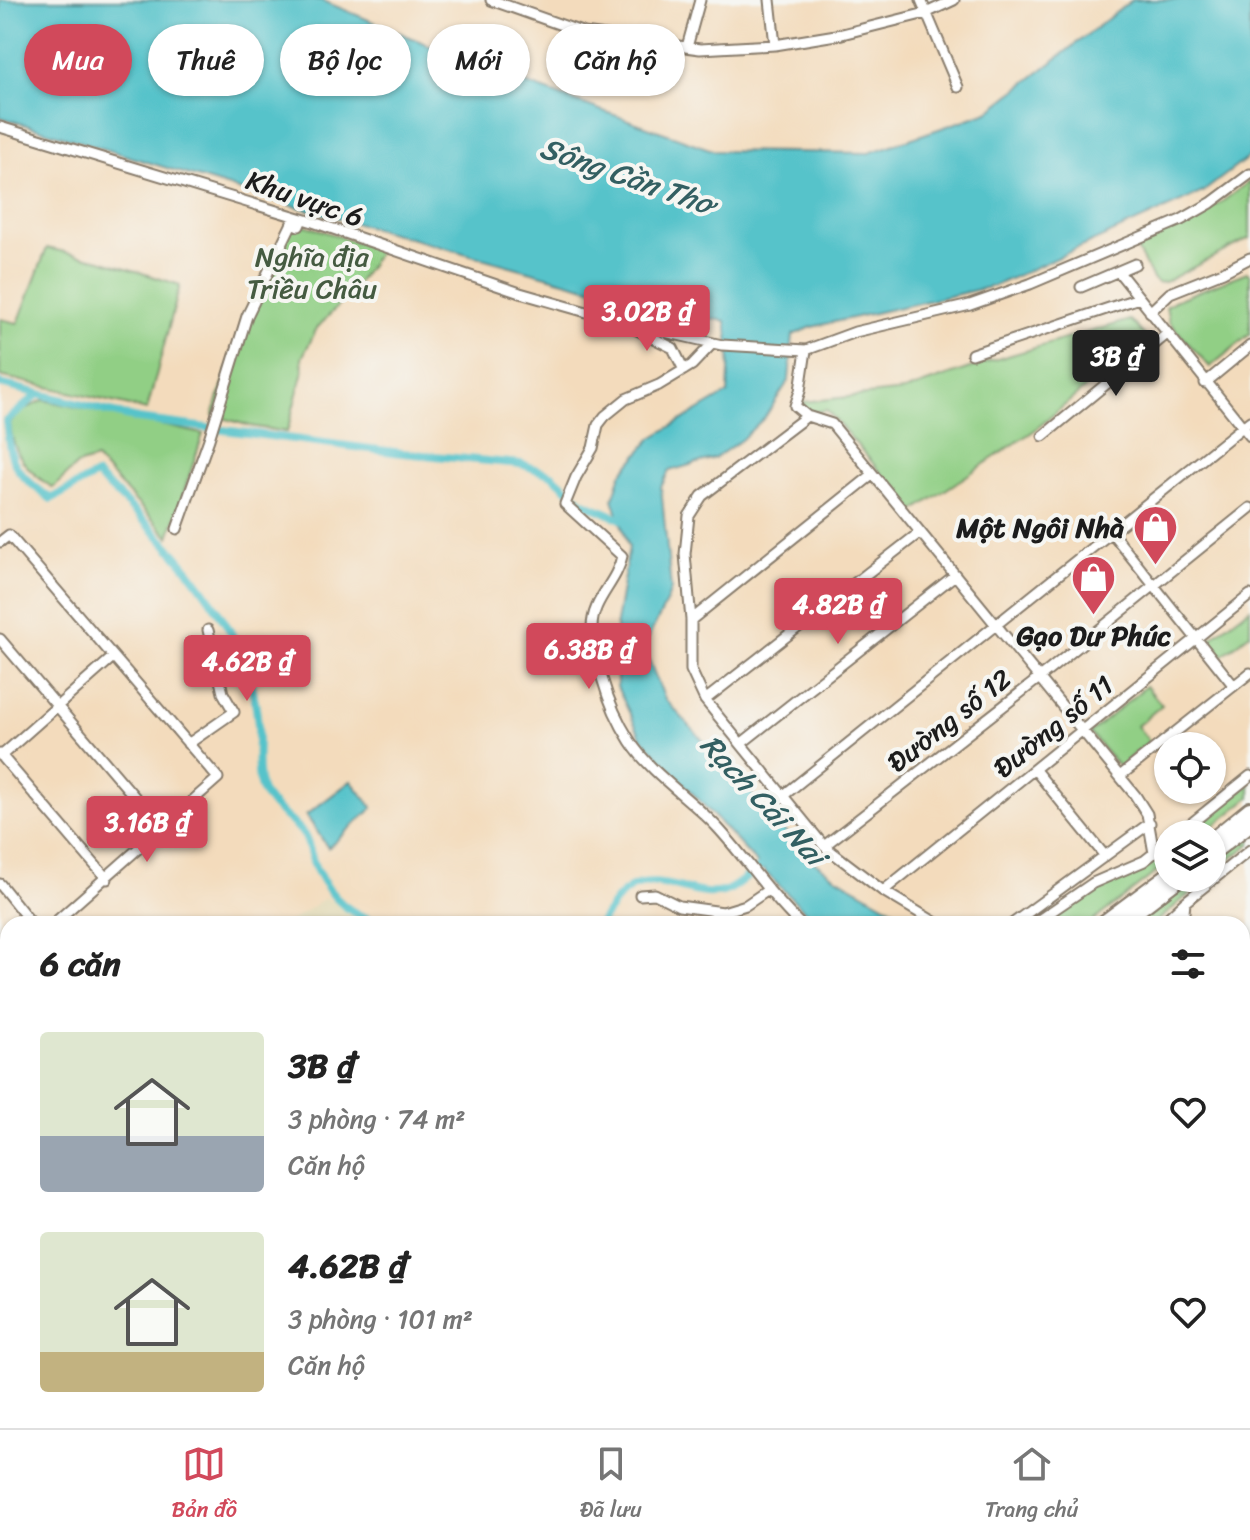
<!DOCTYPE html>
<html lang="vi">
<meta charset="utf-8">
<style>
:root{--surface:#fff;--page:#f2f2f2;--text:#222;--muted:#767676;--line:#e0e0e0;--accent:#d1495b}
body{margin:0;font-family:Sriracha,sans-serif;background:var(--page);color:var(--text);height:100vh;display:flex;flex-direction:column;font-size:30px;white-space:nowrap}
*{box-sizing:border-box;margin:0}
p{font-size:26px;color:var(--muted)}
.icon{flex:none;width:44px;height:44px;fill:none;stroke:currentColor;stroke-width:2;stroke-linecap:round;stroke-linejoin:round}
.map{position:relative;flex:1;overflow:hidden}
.side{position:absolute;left:0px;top:916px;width:1250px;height:512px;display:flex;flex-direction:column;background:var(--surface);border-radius:24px 24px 0 0;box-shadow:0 2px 6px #0004}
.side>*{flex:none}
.banner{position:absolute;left:24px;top:24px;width:800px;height:72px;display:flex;gap:16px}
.buttons{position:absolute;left:1154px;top:732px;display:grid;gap:16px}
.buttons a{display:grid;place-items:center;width:72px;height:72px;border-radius:50%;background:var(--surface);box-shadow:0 2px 6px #0004;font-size:40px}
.price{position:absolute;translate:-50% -68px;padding:0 18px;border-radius:8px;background:var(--accent);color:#fff;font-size:26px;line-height:52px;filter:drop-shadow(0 2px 4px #0008)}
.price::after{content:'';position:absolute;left:50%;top:48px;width:24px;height:18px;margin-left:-12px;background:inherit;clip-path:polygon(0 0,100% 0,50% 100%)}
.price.active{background:#222;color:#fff}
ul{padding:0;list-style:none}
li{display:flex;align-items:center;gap:24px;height:200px;padding:0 40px}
li span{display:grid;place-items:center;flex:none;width:224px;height:160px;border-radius:8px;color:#555}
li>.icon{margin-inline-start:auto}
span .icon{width:96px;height:96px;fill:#fffc;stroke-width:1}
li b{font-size:34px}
h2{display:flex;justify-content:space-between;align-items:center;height:96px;padding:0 40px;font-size:34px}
.pill{padding:0 28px;border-radius:36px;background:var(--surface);box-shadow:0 2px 6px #0004;font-size:28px;line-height:72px}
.pill.active{background:var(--accent);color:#fff}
.tabs{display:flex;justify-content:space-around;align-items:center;height:112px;border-top:2px solid var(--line);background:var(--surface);font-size:22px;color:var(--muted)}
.tabs a{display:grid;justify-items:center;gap:4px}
.tabs .active{color:var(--accent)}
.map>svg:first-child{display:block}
.built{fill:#e3dbba}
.green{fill:#91cf85;stroke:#567650;stroke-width:2}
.water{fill:#56c3ca;stroke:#397073;stroke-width:2}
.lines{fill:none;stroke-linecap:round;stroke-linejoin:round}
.canal{stroke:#56c3ca;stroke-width:8}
.river{stroke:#56c3ca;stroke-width:14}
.minor-casing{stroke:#887c6c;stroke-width:13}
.highway-casing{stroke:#887c6c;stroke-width:18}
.minor{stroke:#fff;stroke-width:9}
.highway{stroke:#fff;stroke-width:14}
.highway-bridge-casing{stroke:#887c6c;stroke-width:18;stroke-linecap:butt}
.highway-bridge{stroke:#fff;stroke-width:14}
.labels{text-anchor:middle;stroke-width:8;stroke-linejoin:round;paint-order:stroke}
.street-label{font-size:28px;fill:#1c1c1c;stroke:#f6f6f2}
.park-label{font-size:28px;fill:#455b41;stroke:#f6f6f2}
.poi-label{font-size:28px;font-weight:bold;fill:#1c1c1c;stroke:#f6f6f2;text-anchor:end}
.water-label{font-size:30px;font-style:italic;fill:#335f62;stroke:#f6f6f2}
</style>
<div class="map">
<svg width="1250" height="1428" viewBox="0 0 1250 1428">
<rect width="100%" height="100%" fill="#f6f6f2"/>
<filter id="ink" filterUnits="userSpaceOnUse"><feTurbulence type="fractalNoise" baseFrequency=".0125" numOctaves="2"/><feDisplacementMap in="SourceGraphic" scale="16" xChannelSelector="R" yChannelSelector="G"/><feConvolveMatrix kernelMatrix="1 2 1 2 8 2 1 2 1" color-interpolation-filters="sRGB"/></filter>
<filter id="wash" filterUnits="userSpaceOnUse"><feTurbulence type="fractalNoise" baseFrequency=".006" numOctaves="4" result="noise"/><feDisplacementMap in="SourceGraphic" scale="32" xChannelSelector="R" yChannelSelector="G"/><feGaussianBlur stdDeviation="1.8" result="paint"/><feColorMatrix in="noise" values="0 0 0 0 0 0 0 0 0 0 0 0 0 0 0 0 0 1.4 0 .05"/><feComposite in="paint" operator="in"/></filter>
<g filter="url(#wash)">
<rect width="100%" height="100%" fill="#f3dbbc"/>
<path class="built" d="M325 898 376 924H286Z"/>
<path class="green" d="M1250 181V238L1165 282 1158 283 1153 279 1136 248 1219 204Z
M290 220 380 250 352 291 317 328 302 358 303 371 287 432 250 426 213 415 247 310Z
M47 248 101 260 180 285 147 410 0 376V319L18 323Z
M1247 272 1250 276V334L1210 367 1169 322 1166 307 1174 301Z
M1130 320 1146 337 1035 430 914 511 827 410 807 413 802 402 904 391 987 362Z
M43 400 203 434 169 537 96 459 77 465 53 488C28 472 12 454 10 423L22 411Z
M1250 608V634L1219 658 1207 641Z
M1146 686 1162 705 1137 726 1149 741 1119 767 1090 733Z
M1250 784V797L1204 834H1184Z
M1250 830V844L1212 874V861Z
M1168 846V863L1089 924H1039L1094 891 1131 875Z
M1191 878H1208L1154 924H1132Z"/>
<path class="water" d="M0 0H321L491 71 715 151 869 153 988 112 1132 0H1250V156L1203 192 994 286 812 327 793 335 789 380 765 417 741 440 715 458 669 471 661 487 671 589C665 611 651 628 644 649L665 699 811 859 831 874 919 924H830L811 917 767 874 641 737 617 687 616 623 629 547 613 499 621 474 652 438 728 393 730 351 726 321 691 316 265 198 0 117Z
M351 781 373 808 328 848 306 815Z
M0 1125 8 1138V1236L0 1223Z"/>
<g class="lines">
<path class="canal" d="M0 384 138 419 402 453 521 464 552 475 582 502 628 522
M37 395 7 421C8 463 16 474 51 499L96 475C150 524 202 577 236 642 248 665 256 699 258 725 259 745 255 765 260 785 264 805 292 818 304 835 310 845 311 859 316 869 333 901 350 915 384 924
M600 924C626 881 638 877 686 889 698 892 710 895 723 892 740 887 753 869 769 861
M801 1420 805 1428
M1032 1420 1033 1428"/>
<path class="river" d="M176 1420 186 1428"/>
</g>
</g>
<g filter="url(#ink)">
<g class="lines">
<defs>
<path id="minor" d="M491 0 584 33 700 49 775 45 842 34 926 13 954 0
M770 0 775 45
M921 0 958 87
M687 47 700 0
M0 127 313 222 520 293 625 323 722 345 806 350
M1118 271 1250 436
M1081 287 1135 264
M1150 312 1170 293 1223 272 1250 258
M631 327 673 348 684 370
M713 343 692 365 659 385 626 399 605 416 598 425 593 448 576 477 565 504 622 556C617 583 592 599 592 628 592 646 597 663 603 681 609 702 618 722 630 741 651 774 691 799 717 827 746 858 769 895 800 924
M972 354 1139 298
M1205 383 1250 346
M807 416 702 496 689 516 685 554 691 620V670L705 700 824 846 883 891 938 924
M1043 436 1167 334
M177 529 209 439 247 316 292 223 299 226 302 219
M1112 533 1234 686
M0 542 9 535 218 778 53 924
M691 620 872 475
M0 639 162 829
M705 700 919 533
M742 743 955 575
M188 744 234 712 223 693 208 630
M0 754 107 879
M1 756 113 657
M1035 770 1105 856
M1120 776 1250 673
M784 795 1250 421
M1178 834 1250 776
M824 846 1038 679 1250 508
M1154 853 1147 814 1135 795 832 424 807 416 795 406 800 391 806 350 855 332 970 305 1030 284 1181 220 1211 203 1250 174
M0 884 32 924
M883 891 1250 595
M640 895 655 894 679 906 723 912 746 905 768 890
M1012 924 1150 823
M1033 924 1093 883 1144 861 1168 842
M1161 924 1185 902
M1183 924 1185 902 1250 850
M1242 972 1250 966
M1242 1049 1250 1043
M0 1108 8 1121
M1242 1128 1250 1121
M1242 1204 1250 1197
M1242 1243 1250 1247
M1242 1322 1250 1324
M1242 1373 1250 1378
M0 1397H8
M216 1420 227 1428
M1015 1420V1428
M1052 1420 1053 1428
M56 1428 63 1420
M402 1428 416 1420
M1193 1428 1199 1420"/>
<path id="highway" d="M1212 840 1250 809
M1212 853 1250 824
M1102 924 1168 875
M1120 924 1180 878
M336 1428 352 1420"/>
</defs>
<use href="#minor" class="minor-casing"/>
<use href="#highway" class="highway-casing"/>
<use href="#minor" class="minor"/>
<use href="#highway" class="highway"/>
<defs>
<path id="highway-bridge" d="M309 1428 324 1420"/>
</defs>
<use href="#highway-bridge" class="highway-bridge-casing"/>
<use href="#highway-bridge" class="highway-bridge"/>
</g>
</g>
<defs>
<symbol id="shop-pin" viewBox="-11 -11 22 30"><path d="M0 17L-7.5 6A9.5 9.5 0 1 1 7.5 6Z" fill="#d1495b" stroke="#f6f6f2"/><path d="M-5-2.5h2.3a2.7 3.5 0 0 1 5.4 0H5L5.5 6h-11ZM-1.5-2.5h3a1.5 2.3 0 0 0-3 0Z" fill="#fff"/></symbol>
</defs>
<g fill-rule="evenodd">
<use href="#shop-pin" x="1130" y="502" width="51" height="69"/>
<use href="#shop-pin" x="1068" y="552" width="51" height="69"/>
</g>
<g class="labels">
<g class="street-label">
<text transform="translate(305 198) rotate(19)" y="10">Khu vực 6</text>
<text transform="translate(949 720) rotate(-38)" y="10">Đường số 12</text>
<text transform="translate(1053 726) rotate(-39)" y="10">Đường số 11</text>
</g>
<g class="park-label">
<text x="312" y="266">Nghĩa địa<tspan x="312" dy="32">Triều Châu</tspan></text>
</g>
<g class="poi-label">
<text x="1124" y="537">Một Ngôi Nhà</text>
<text x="1094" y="645" text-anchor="middle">Gạo Dư Phúc</text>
</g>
<g class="water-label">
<text transform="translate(627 176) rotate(19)" y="10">Sông Cần Thơ</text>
<text transform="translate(763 800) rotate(47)" y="10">Rạch Cái Nai</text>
</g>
</g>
</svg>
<div class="buttons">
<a><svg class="icon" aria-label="locate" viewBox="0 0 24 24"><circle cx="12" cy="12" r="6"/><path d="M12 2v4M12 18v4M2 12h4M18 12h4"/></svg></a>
<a><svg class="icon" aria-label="layers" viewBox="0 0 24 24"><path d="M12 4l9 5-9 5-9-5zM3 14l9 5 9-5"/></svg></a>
</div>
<b class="price" style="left:647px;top:353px">3.02B ₫</b>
<b class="price active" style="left:1116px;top:398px">3B ₫</b>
<b class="price" style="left:838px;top:646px">4.82B ₫</b>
<b class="price" style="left:589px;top:691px">6.38B ₫</b>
<b class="price" style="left:247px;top:703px">4.62B ₫</b>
<b class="price" style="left:147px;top:864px">3.16B ₫</b>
<div class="banner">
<a class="pill active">Mua</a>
<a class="pill">Thuê</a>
<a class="pill">Bộ lọc</a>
<a class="pill">Mới</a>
<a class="pill">Căn hộ</a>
</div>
<section class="side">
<h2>6 căn<svg class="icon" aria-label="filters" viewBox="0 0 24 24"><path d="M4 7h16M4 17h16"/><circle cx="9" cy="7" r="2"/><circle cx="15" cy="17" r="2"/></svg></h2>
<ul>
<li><span style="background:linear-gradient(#dfe7d0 65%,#9aa5b1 0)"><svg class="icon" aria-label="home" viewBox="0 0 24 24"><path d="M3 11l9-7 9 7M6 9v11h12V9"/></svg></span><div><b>3B ₫</b><p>3 phòng · 74 m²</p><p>Căn hộ</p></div><svg class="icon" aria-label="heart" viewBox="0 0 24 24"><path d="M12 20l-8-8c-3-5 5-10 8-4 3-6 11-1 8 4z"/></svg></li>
<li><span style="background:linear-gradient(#dfe7d0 75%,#c2b280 0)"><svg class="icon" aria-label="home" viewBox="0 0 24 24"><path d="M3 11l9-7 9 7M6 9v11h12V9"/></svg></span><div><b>4.62B ₫</b><p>3 phòng · 101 m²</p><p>Căn hộ</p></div><svg class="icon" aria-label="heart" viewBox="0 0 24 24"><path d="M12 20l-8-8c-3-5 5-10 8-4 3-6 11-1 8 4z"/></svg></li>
</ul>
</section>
</div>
<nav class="tabs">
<a class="active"><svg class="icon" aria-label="map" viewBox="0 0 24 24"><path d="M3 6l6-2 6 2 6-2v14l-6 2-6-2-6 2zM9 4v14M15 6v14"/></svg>Bản đồ</a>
<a><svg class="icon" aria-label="saved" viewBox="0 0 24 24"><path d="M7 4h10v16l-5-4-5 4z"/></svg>Đã lưu</a>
<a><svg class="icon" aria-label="home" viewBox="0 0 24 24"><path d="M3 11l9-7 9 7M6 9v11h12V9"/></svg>Trang chủ</a>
</nav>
